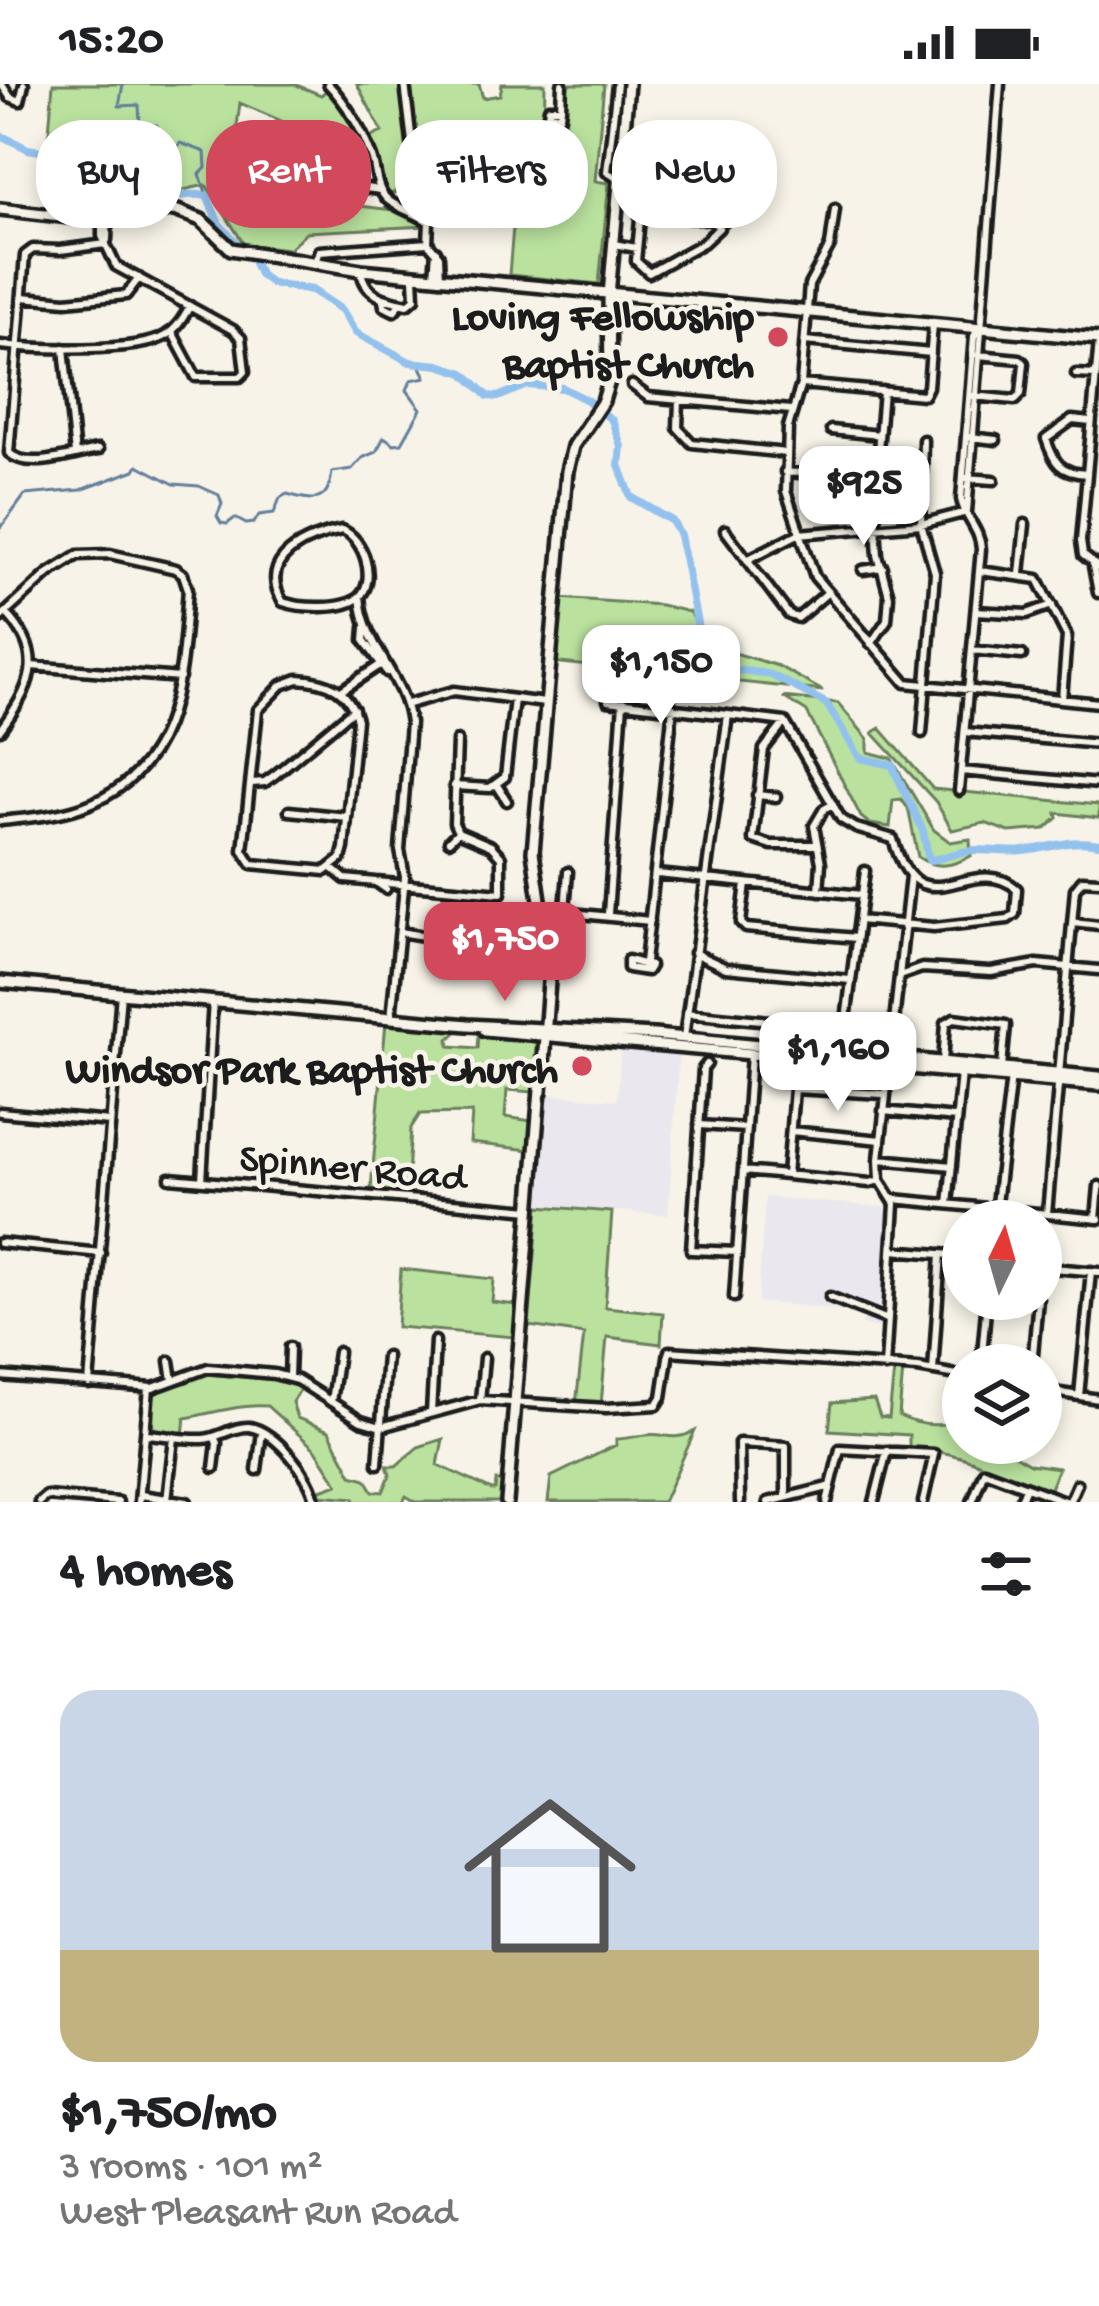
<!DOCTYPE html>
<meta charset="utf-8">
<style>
:root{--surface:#fff;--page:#f6f6f6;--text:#202124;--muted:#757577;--line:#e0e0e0;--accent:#d1495b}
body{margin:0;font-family:"Gochi Hand",sans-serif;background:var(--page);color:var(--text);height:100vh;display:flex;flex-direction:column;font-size:45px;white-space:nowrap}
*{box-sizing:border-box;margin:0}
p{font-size:39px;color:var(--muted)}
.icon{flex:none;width:66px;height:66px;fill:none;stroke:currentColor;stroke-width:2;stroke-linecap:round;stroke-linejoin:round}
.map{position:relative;height:1418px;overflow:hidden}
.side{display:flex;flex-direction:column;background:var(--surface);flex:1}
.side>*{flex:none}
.hud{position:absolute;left:36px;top:36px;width:1029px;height:108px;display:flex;gap:24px}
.needle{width:78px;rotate:5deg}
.buttons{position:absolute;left:942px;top:1116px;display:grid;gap:24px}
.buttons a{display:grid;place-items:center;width:120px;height:120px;border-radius:50%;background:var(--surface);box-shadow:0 6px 18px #0003;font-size:60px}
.price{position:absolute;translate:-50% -102px;padding:0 27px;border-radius:24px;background:#fff;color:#222;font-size:39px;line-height:78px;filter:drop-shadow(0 3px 6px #0008)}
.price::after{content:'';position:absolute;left:50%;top:72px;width:36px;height:27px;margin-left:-18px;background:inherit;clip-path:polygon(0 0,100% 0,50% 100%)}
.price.on{background:var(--accent);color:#fff}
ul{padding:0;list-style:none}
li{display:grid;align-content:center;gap:24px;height:636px;padding:0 60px}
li+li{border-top:3px solid var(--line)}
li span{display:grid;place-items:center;height:372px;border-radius:36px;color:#555}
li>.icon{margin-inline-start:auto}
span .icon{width:216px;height:216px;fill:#fffc;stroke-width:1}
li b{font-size:51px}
h2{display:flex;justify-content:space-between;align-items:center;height:144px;padding:0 60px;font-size:51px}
.chip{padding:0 42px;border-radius:48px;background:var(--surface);box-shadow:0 6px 18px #0003;font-size:42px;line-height:108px}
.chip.on{background:var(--accent);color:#fff}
.status{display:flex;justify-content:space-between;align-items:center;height:84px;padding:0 60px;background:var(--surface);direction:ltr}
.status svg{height:33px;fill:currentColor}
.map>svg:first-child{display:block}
.built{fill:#ebe7ef}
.green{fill:#bae29e;stroke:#6b7f5d;stroke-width:3;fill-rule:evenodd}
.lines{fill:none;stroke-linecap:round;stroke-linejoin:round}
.stream{stroke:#637f9a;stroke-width:3}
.river{stroke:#93c1ee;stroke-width:8}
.minor-casing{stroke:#1c1c1c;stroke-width:15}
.major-casing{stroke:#1c1c1c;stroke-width:18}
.minor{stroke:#f7f3e8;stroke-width:6}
.major{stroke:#f7f3e8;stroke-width:9}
.poi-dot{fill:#d1495b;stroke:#f7f3e8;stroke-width:4.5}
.labels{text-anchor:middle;stroke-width:9;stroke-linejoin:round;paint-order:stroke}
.poi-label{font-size:42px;font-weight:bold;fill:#1c1c1c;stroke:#f7f3e8;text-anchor:end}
.street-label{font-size:42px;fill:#1c1c1c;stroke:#f7f3e8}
</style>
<div class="status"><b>15:20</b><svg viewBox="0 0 49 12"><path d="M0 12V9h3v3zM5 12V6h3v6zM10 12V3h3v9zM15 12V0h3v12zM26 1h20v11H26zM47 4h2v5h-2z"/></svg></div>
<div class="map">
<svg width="1099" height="1418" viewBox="0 0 1099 1418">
<rect width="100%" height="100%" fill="#f7f3e8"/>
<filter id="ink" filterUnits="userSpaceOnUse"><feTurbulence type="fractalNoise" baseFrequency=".00833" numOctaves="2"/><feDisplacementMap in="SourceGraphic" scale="24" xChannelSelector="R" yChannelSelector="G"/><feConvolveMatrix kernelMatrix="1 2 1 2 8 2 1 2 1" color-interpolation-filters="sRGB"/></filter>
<g filter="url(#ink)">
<path class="built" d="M621 961 679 966 668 1131 538 1121 547 1010 617 1016Z
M765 1113 890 1124 882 1244 863 1242V1228L758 1218Z"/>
<path class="green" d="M53 0H294L321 11 327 6 345 27 360 58 382 48 357 0H479L483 14 500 11 502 0H545L544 48H566L565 0H604L595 97 609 99 599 200 509 191 513 143 488 141V131L464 129 458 123 428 120 423 126 427 142 306 148 289 165 244 160 206 101C161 110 136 124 93 95 75 83 72 69 48 60ZM240 19 295 43 324 77 353 81 375 78 380 103 388 113 396 107 404 114 403 127 298 115 282 130 262 116 270 91 259 78 245 77 236 50Z
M558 514 661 521 689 528 715 563 778 582 823 607 551 578Z
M783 613 838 619 868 655V668L891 674 934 746 950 758 970 755 971 772C953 782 936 786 918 773L908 724 901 715 893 716 890 743 870 740 861 733 807 628Z
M880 644 933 705 1099 721V734L1057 729 1058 734 1045 745 1009 748 985 739 952 746 936 718 873 649Z
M386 938 460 945 449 955 450 962 478 964 479 949 533 955 536 959 533 1008 507 1006 505 1033 532 1037 530 1066 470 1059 472 1029 420 1030 411 1044 407 1109 371 1105Z
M539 1122 612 1128 605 1223 663 1229 661 1260 607 1253 601 1321H576L584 1250 529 1242Z
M401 1185 494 1195 492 1218 517 1221 514 1253 397 1243Z
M903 1286 899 1332C920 1342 941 1345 963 1334V1359H1012L1016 1372 1030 1380 1058 1384 1049 1407C1001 1390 961 1365 909 1365V1351L829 1346 832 1319 874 1316 880 1333 889 1334 894 1287Z
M203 1290 272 1295 301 1304 292 1318 297 1334 329 1347 352 1391 366 1395 373 1407 383 1408 390 1391 387 1382H396L418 1363 443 1355 438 1381 492 1406H495L496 1397H505L500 1418H416L406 1412 403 1418H355L354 1414 319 1411 318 1407 338 1400 316 1366 267 1322C239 1320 213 1329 185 1334L183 1351 153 1348V1309Z
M695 1347 663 1418H548L551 1393 616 1361V1355C628 1355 635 1352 646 1351 667 1348 671 1359 695 1347Z"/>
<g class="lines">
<path class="stream" d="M123 0 119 22 139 21 140 41H157L165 66H175L180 59 205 68 206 84 200 90 207 112
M0 445 25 411 81 406 135 386 138 381 174 400 199 402 219 411 222 420 217 432 221 439 227 440 235 434 246 440 254 439 259 431 274 429 280 414 287 410C311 416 328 423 332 388L352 385 362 374 376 368 384 353 394 360 402 359 421 325 407 306 411 296 426 293 419 279"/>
<path class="river" d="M0 51 28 65 64 71C79 100 117 121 151 117 171 115 186 108 207 112L219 140 253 177 260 191 271 199 312 206 342 226 356 249 410 278 439 281 464 289 488 312 498 313 527 301 563 304 587 316 612 336 621 362 619 381 631 413 672 437 680 451 705 581 724 589 744 586 771 591 826 619 860 674 892 681 923 747 929 776C945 775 961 766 976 766 992 766 1006 769 1024 767 1052 764 1070 754 1099 760"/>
<defs>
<path id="minor" d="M328 0C347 20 362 46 372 73 377 87 375 105 388 116 399 125 416 129 429 138L428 159 439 172 440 195
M405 0 414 75 408 123
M2 1 10 13 20 17 24 0
M561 24 560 32 548 30 549 24Z
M561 24 562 0
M261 54C283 62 291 80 309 91 327 103 359 102 379 106
M615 93 607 88 617 0
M278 95 299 82
M835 125 830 162 809 201 801 300 788 343 786 407 815 493 906 599 1099 619
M651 130 712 136 719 144 703 159 649 189 636 177 640 135Z
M102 132V152L116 182 233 246 241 254 245 288 240 293H196L172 248
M718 141 729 134 733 123
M107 156 108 132
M613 160 637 164
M315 178 319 167 428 159
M361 186C364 212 386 216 408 220L415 214
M434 192 436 167
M414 193 415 214
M23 213 66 217 126 211 139 194
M383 216 384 222 394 227 401 219
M1099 256 1081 457 1083 471 1099 484
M805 257 931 269
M0 261C35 265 136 269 165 252 177 245 183 234 190 222
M64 264 75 371
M1076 290 1096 291
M801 300 924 311 928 303 933 240
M632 301 648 313 791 326
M973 312 1015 316 1021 310 1024 279 1020 275 978 271
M679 316 678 344 692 359 786 369
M831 346 879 351
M970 353 996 356
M98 366C73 370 29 387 9 369L25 171 33 165 60 166 106 160
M785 388 876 394
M1087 390C1060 389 1054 379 1046 355L1072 336 1091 338
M966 394 994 396
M967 428 1000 0
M342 446C363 453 378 496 359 513 344 527 300 524 283 518 255 475 308 452 342 446Z
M725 446 789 531 798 534 827 509
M747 476 798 450 921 440 967 428
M1093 482 1098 509
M863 486 883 483
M980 487 1038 495 1067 552 1062 615
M1020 490 1025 440
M360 512C363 561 404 592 410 639L400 766 405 793 391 934
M976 527 1027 530 1052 521
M0 534 49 489 78 471 110 470 176 485 183 490 188 505C181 591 181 688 82 723 56 732 27 734 0 737
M365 544 364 556 387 588
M871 560 887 536 889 512 878 471 874 414 883 307
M972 566 1022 571
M31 582 180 594
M298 595C328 597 349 605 357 636L344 764 341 775 326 787 252 780 243 766 258 626 282 601Z
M341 607 383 579
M608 617 728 631
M408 620 454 607 545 619
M785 638 764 665 753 755 771 761H815
M0 646C30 605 48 572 6 529
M965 648 1099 660
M922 649 935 489 921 440 923 356
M961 687 1099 700
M252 699 265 698 276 690 354 625
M497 701 507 717
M454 702 490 704 505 693 514 615
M959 707 981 465C980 445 964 433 961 415L974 252 979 244
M757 711 776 713
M289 727 347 733
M449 757 458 748
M332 784 345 795 376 798
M657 790 862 811
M746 800 741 839 746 844 856 854
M386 805 376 798 501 809V773L491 762 458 748 454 739 457 657
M819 807 821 779 814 742 824 725 833 720
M542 826 650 837
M565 826 568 788
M608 830 623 618
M1073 838 1099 841
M400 848 460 858H515
M694 869 726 884 850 896
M628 876 650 882 647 887 628 884Z
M645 878 673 623
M902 891 922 884 991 888 1037 880 1099 886
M687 929 844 944
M684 953 728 631 785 638 841 735 856 744 893 755C920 850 970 765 1017 805L1015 830 1008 835 934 843 859 836
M842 968 865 787
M943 978 946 939 954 934 1006 941 1002 983
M707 980 703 985 691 1166 737 1168
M883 1027 956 1034
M0 1028 110 1038
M699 1041 746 1044
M791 1047 881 1056
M879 1075 952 1082
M743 1087 870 1099 880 1096
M787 1091 794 1005 884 1010
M170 1094 531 1126
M202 1096 213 917
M894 1115 1099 1135
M948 1120 961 989
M1047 1130 1075 805 1082 796 1099 797
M1096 1135 1099 1102
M994 1137 1011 992
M0 1159 101 1169
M893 1166 963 1172
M1041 1183 1099 1188
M734 1213 751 971
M830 1213 888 1236
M170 1277 173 1296
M981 1281 987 1215
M1032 1281 1038 1215
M885 1283 895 1120 880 1096 879 1075 910 792
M933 1287 941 1170
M0 1292 153 1304 208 1284 274 1290 297 1296 361 1337 381 1343 480 1316 606 1324 657 1321 662 1313 669 1267 918 1284 963 1292
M289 1293 290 1263
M89 1300 121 909
M1041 1306 1099 1315
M1079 1312 1091 1187
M480 1316 484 1274
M331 1318 338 1268
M431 1329 435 1257
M146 1350C164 1351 184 1356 203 1355 219 1354 233 1342 249 1343 275 1346 313 1394 315 1418
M214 1353 217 1359 214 1384
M378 1380 386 1272
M257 1386 262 1348
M141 1411 187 1418
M167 1416 174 1354
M39 1418 46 1412 118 1418
M139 1418 149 1304
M740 1418 739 1359 786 1362V1412
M768 1418 828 1403
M827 1418 840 1365 934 1370 923 1418
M874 1418 887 1367
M972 1418 984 1387 1067 1418
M1020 1418 1026 1403
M1069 1418 1077 1400"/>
<path id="major" d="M0 125 70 133 175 126 201 136 231 165 361 186 1099 255
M0 898 468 941 654 951 1099 993
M485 946 1099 1001
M541 1008 550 884 533 768 567 387 573 362 603 317 610 294 609 211 628 0
M507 1418 540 1005"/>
</defs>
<use href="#minor" class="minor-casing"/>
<use href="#major" class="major-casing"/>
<use href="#minor" class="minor"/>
<use href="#major" class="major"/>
</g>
</g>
<g class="poi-dot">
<circle cx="778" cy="253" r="12"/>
<circle cx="582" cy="982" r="12"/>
</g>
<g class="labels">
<g class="poi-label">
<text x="754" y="244">Loving Fellowship<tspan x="754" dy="48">Baptist Church</tspan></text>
<text x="558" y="997">Windsor Park Baptist Church</text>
</g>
<g class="street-label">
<text transform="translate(353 1080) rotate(5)" y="15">Spinner Road</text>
</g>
</g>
</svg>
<div class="buttons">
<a><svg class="needle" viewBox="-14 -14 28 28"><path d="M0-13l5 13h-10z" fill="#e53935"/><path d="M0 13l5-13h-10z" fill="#757577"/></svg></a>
<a><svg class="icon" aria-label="layers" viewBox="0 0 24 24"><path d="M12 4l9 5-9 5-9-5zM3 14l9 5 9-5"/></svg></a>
</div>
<b class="price" style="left:864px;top:464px">$925</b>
<b class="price" style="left:661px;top:643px">$1,150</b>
<b class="price on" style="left:505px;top:920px">$1,750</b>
<b class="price" style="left:838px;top:1030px">$1,160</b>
<div class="hud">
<a class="chip">Buy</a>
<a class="chip on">Rent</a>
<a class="chip">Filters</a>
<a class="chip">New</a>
</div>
</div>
<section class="side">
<h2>4 homes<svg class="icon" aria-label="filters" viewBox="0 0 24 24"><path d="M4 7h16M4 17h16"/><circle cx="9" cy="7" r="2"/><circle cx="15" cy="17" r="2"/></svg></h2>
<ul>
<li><span style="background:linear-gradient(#c9d6e8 70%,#c2b280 0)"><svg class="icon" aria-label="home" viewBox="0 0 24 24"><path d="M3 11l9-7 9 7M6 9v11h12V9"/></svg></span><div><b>$1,750/mo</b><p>3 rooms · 101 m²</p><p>West Pleasant Run Road</p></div></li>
</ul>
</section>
